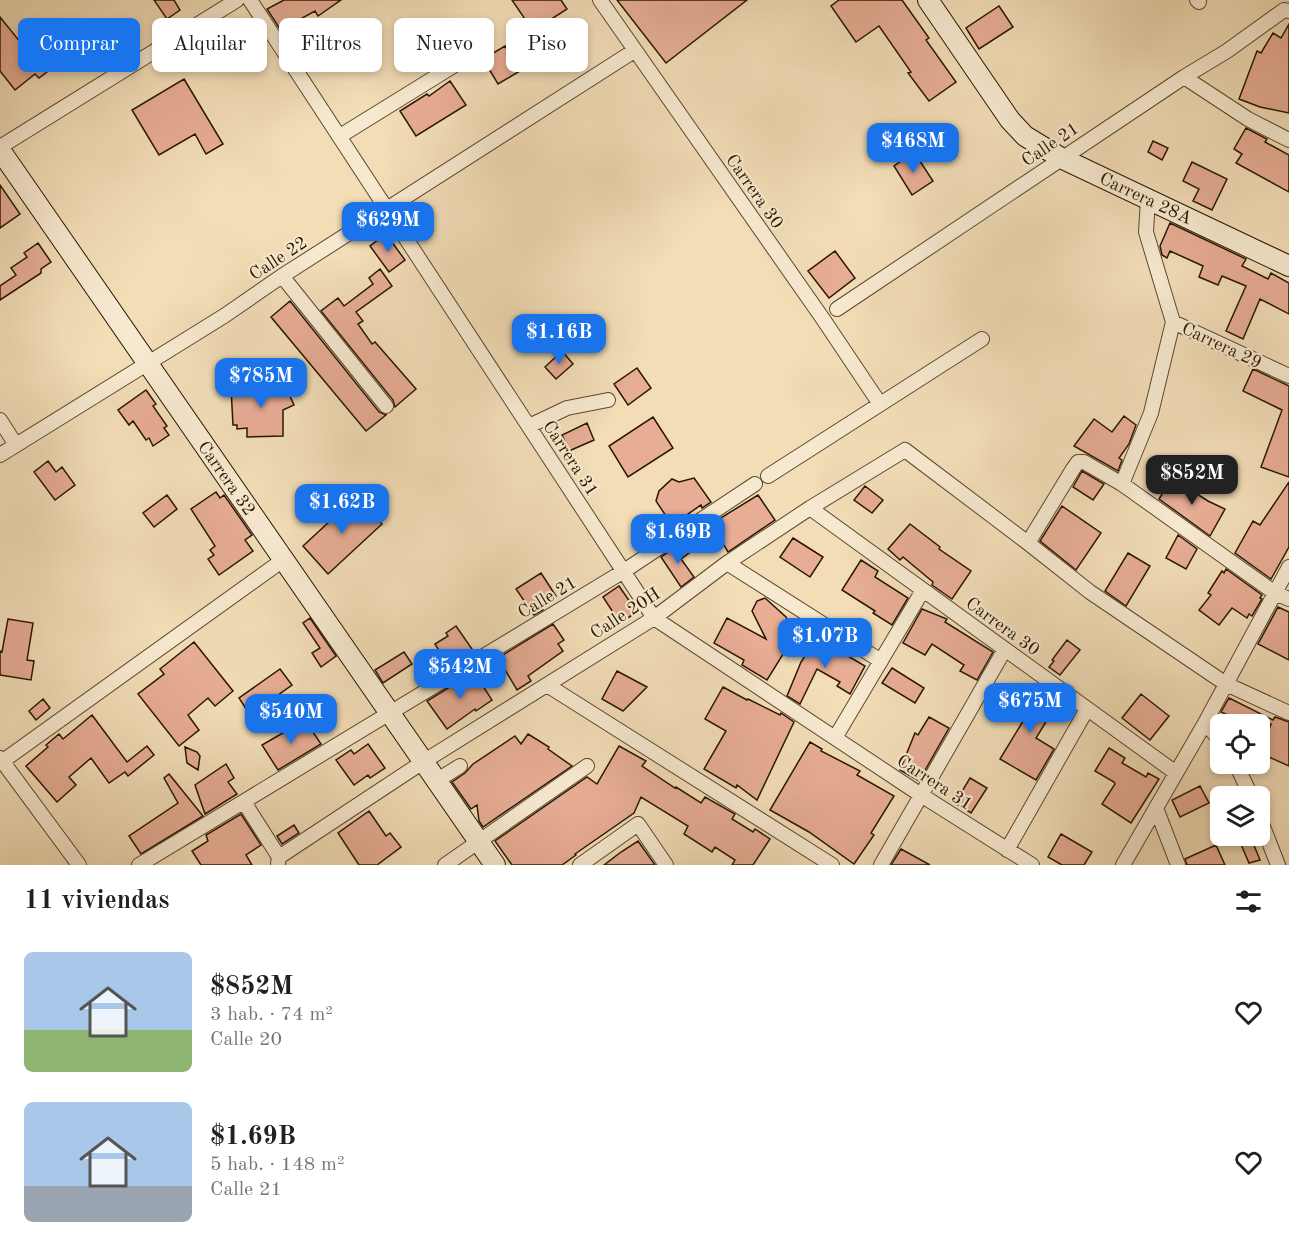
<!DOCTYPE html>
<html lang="es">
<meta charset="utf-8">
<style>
:root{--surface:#fff;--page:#f6f6f6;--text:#202124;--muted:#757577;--accent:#1a73e8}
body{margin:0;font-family:"Old Standard TT",serif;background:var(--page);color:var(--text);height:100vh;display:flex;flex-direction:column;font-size:22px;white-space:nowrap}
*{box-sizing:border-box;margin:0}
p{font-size:20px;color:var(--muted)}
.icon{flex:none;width:33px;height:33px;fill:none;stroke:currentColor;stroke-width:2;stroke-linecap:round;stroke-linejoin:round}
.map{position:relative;height:865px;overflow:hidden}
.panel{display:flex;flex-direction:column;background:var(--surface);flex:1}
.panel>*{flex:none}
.banner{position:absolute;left:18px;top:18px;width:600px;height:54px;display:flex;gap:12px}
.controls{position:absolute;left:1210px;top:714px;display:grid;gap:12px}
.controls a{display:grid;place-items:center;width:60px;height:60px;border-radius:9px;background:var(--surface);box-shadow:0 3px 9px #0003;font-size:30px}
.price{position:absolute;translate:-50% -51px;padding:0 14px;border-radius:12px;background:var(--accent);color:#fff;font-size:20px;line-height:39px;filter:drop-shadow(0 2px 3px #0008)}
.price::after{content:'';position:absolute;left:50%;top:36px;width:18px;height:14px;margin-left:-9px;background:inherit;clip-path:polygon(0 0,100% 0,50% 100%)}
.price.active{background:#222;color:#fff}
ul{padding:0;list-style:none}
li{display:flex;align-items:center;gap:18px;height:150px;padding:0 24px}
li span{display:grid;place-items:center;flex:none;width:168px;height:120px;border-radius:9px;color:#555}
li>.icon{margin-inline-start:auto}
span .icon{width:72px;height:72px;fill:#fffc;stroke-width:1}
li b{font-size:26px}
h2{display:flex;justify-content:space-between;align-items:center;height:72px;padding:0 24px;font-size:26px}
.tag{padding:0 21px;border-radius:9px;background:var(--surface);box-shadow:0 3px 9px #0003;font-size:21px;line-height:54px}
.tag.active{background:var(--accent);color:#fff}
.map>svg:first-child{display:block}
.building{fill:#e7ad95;stroke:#291700;stroke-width:1.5}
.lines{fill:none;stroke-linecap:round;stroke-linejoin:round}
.street-casing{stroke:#5b482e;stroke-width:16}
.secondary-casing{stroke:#291700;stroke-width:22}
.street{stroke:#f7e9d0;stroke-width:14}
.secondary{stroke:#f7e9d0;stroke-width:20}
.labels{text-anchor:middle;stroke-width:4.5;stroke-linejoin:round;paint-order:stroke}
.street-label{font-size:18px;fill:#291700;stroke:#f7e9d0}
</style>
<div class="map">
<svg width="1289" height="865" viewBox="0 0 1289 865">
<rect width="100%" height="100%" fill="#f2ddb7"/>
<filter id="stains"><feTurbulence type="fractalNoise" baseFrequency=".00333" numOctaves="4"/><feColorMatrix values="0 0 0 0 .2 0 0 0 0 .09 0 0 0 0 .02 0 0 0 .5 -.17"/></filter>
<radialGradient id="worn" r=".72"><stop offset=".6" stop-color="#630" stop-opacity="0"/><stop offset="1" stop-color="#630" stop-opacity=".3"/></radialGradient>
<path class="building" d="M154 0H174L180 10 167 19Z
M284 0H341L318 16 315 11 295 22 304 39 291 46 267 9Z
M512 0H561L567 9 533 31Z
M617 0H747L666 63Z
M839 0H902L929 38 926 40 956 82 929 101 908 73 911 72 879 26 856 42 831 6Z
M999 6 1013 27 979 49 966 28Z
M0 17 33 58 44 49 56 65 39 78 35 74 15 90 0 71Z
M1289 24V113L1260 107 1239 99 1257 51 1261 53 1273 33 1281 38Z
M505 46 520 71 498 84 483 59Z
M184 79 223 144 206 154 195 134 159 155 132 110Z
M450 81 466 105 416 136 400 111 427 94 429 96Z
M1246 128 1267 139 1265 142 1289 155V192L1236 163 1242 154 1234 149Z
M1153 141 1168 148 1162 160 1148 152Z
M914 152 933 181 912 195 894 166Z
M1192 162 1227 179 1212 210 1193 201 1199 189 1183 181Z
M0 185 20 214 0 228Z
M1170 223 1246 259 1242 266 1268 279 1271 273 1289 283V314L1260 299 1243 339 1226 331 1246 286 1222 276 1218 285 1199 277 1203 266 1170 251 1167 258 1162 255 1160 246Z
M386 234 405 260 389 272 370 246Z
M38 243 51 262 41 269V273L0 300V286L16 275 11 268 27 257 24 253Z
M835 251 855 278 829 298 808 271Z
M380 269 392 286 356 312 363 321 358 324 372 344 375 342 416 389 395 407 393 400 321 311 338 298 344 306 373 284 369 278Z
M290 301 379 412 386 415 366 431 271 317Z
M562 351 573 364 556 379 545 367Z
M637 368 651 388 628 405 614 384Z
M1253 369 1289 386V477L1261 467 1282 410 1243 391Z
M281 377 294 405 283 410V436L247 437V428L237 429V425H233L231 388 258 387Z
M146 390 156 404 153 406 167 426 164 428 169 435 153 446 149 438 146 440 133 421 129 425 118 410Z
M1124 416 1136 425 1129 444 1119 458 1122 460 1118 471 1074 446 1094 419 1112 432Z
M653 417 673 448 628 477 609 446Z
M587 423 594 440 569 451 562 435Z
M48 461 56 472 62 467 75 485 55 500 34 472Z
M1082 471 1104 484 1093 500 1073 487Z
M694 478 711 502 702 508 701 505 672 525 656 501 659 491 672 479 679 482Z
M1172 478 1208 501 1225 509 1210 536 1159 499Z
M1289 482V547L1271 579 1235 553 1253 521 1260 525Z
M865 486 883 500 872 513 854 500Z
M216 492 220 498 224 495 252 535 245 540 253 551 219 575 208 559 214 555 210 550 215 546 191 509Z
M167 495 177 509 154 527 143 513Z
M758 495 775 520 728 552 711 524Z
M357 496 382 524 328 574 303 546Z
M1062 506 1101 533 1076 570 1040 541Z
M910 524 940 547 939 549 971 571 952 599 932 585 933 582 903 557 900 560 888 549Z
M1178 535 1197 549 1186 569 1166 558Z
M793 538 823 557 810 577 780 557Z
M682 543 689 553 681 559 694 577 681 587 661 557Z
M1128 553 1150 566 1126 606 1105 591Z
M861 560 878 571 875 577 908 598 892 625 873 613 875 611 842 590Z
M1226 569 1262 595 1260 598 1262 599 1252 616 1249 614 1247 618 1232 608 1219 625 1199 610 1211 595 1208 593 1222 571 1224 573Z
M541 573 556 596 541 606 543 610 534 615 516 589Z
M619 586 637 612 620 623 603 597Z
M765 598 786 617 795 635 767 680 742 665 744 660 714 643 727 618 766 639 752 611 757 601Z
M1278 607 1289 612V660L1258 644Z
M922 609 947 619 945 622 993 652 977 680 960 671 964 665 932 644 925 655 903 643Z
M310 618 336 656 321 667 312 653 320 648 303 623Z
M8 619 33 623 27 660 34 661 31 680 0 675V651L2 652Z
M553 624 564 640 558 644 563 651 528 676 531 681 517 690 498 658Z
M456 626 472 649 463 655 464 657 449 667 435 644 448 636 446 633Z
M818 635 833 644 831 646 865 666 850 694 837 686 840 682 817 669 800 704 787 696 801 662Z
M1067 640 1080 650 1060 675 1049 667 1054 661 1052 660Z
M194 642 233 691 215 706 208 698 188 715 199 730 179 746 138 694 164 674 160 669Z
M404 652 412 664 383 683 375 670Z
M892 668 924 688 915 703 882 683Z
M280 669 292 685 250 715 239 698Z
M617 671 647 687 623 711 602 699Z
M474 672 492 700 476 711 475 709 447 729 427 701Z
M1020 685 1057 704 1036 738 1054 749 1036 780 1000 759 1028 713 1010 703Z
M723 687 747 700 748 699 780 715 781 713 794 722 757 800 737 785 736 788 704 769 726 731 705 719Z
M1141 694 1169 716 1150 740 1122 718Z
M1229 698 1273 720 1275 717 1289 722V766L1260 753 1271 724H1247L1221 712Z
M43 699 50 708 36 720 29 711Z
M92 715 127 762 147 746 154 755 128 776 125 772 109 783 91 758 69 777 76 785 57 802 26 766 48 747 46 745 59 734 63 739Z
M929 717 949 728 919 781 900 770 915 733 918 735Z
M305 720 321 744 278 770 262 745Z
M528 734 549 747 548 749 572 766 483 827 479 821 477 805 471 809 452 782 465 773 473 764 515 736 521 744Z
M810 742 822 749 821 751 860 771 857 775 894 796 871 833 874 835 854 864 809 832 770 810Z
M368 744 385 768 370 778 368 775 354 785 336 760 351 750 354 754Z
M619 746 646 761 642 766 675 788 676 787 701 803 705 797 735 814 732 819 753 832 755 829 770 839 753 865H732L735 860 715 847 712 852 684 834 688 826 641 797 634 813 575 854 576 855 562 865H512L495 841 587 777 597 784Z
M185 747 197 752 200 756 198 770 187 763Z
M1109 748 1125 758 1122 763 1146 777 1148 773 1159 779 1131 823 1102 804 1115 784 1114 782 1095 771Z
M226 764 234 778 228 782 237 794 205 814 195 785Z
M169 774 203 816 141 854 129 836 178 803 164 778Z
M970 778 987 788 971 813 955 803Z
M1200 786 1209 803 1180 817 1172 800Z
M369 811 386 836 390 833 401 847 377 865H359L338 833Z
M241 814 261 845 246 855 252 865H201L192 851 208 841 206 835Z
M294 825 299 833 282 844 277 836Z
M1061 834 1092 852 1084 865H1062L1048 857Z
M1251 838 1260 860 1249 863 1240 842Z
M638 841 655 865H604L621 852Z
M1216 845 1225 865H1187L1185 859Z
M901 849 930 865H891Z"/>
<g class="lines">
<defs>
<path id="street" d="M250 0 654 618 921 795 1032 865
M600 0 823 319 880 404
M1197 0 1199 2
M1184 77 1248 119 1289 140
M340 136 471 55
M0 147 237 0
M282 276 386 406
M837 309 1184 77 1227 51 1284 10 1289 11
M1173 322 1289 376
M0 420 16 445
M529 426 567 408 608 400
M0 455 224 316 282 276 634 51
M768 476 982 339
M1122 484 1151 413 1173 322 1146 232 1148 199
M810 508 1176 773
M1028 543 1073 469 1078 462H1084L1122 484 1275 593 1289 599
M727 563 881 661
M547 685 832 865
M1205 723 1221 741
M835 738 923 590
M0 758 79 865
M0 763 283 560
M1236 764 1251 796
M436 781 460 766
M244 802 279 857 278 864
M1156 808 1178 865
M1260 819 1278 865
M1007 850 1087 709
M279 857 423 762 654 618 727 563 810 508 905 450 1028 543 1090 592 1226 684 1289 713
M139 865 624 571 755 484
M445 865 587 766
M580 865 638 824 666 865
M881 865 1005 649
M1123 865 1205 723 1289 567"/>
<path id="secondary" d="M928 0 1010 120 1025 136 1061 158 1289 266
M0 150 495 865"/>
</defs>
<use href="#street" class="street-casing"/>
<use href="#secondary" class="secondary-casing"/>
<use href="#street" class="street"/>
<use href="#secondary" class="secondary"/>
</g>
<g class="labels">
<g class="street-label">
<text transform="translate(1050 144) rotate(-34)" y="6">Calle 21</text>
<text transform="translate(755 191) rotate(55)" y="6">Carrera 30</text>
<text transform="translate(1146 198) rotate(25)" y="6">Carrera 28A</text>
<text transform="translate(278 258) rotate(-33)" y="6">Calle 22</text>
<text transform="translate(1222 345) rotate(25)" y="6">Carrera 29</text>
<text transform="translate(571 458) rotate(57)" y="6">Carrera 31</text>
<text transform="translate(227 478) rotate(55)" y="6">Carrera 32</text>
<text transform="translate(547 597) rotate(-31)" y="6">Calle 21</text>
<text transform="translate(625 613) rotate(-33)" y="6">Calle 20H</text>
<text transform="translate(1003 626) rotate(36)" y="6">Carrera 30</text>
<text transform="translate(935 782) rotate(33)" y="6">Carrera 31</text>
</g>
</g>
<rect width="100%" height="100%" filter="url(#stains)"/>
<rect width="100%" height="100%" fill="url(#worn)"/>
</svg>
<div class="controls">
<a><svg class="icon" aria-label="locate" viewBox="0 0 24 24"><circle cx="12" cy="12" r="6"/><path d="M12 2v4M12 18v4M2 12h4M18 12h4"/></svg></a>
<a><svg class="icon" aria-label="layers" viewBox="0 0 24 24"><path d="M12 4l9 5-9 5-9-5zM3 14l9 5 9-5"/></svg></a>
</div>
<b class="price" style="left:913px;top:174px">$468M</b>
<b class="price" style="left:388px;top:253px">$629M</b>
<b class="price" style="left:559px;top:365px">$1.16B</b>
<b class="price" style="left:261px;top:409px">$785M</b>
<b class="price active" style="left:1192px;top:506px">$852M</b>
<b class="price" style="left:342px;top:535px">$1.62B</b>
<b class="price" style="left:678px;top:565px">$1.69B</b>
<b class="price" style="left:825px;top:669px">$1.07B</b>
<b class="price" style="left:460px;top:700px">$542M</b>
<b class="price" style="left:1030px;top:734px">$675M</b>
<b class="price" style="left:291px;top:745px">$540M</b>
<div class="banner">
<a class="tag active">Comprar</a>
<a class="tag">Alquilar</a>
<a class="tag">Filtros</a>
<a class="tag">Nuevo</a>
<a class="tag">Piso</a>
</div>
</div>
<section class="panel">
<h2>11 viviendas<svg class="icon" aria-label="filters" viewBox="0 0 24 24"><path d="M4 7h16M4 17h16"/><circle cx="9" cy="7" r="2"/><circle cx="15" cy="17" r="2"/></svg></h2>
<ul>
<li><span style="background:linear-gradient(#a9c7e8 65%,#8fb573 0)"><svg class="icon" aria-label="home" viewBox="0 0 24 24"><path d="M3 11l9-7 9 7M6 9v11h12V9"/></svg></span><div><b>$852M</b><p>3 hab. · 74 m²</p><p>Calle 20</p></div><svg class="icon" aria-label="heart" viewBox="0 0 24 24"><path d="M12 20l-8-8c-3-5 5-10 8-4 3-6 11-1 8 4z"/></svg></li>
<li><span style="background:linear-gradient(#a9c7e8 70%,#9aa5b1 0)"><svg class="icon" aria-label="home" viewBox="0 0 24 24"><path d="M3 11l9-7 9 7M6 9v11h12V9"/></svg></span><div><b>$1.69B</b><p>5 hab. · 148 m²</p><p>Calle 21</p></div><svg class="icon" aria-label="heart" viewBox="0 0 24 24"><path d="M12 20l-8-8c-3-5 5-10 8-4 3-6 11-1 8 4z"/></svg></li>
</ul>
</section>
